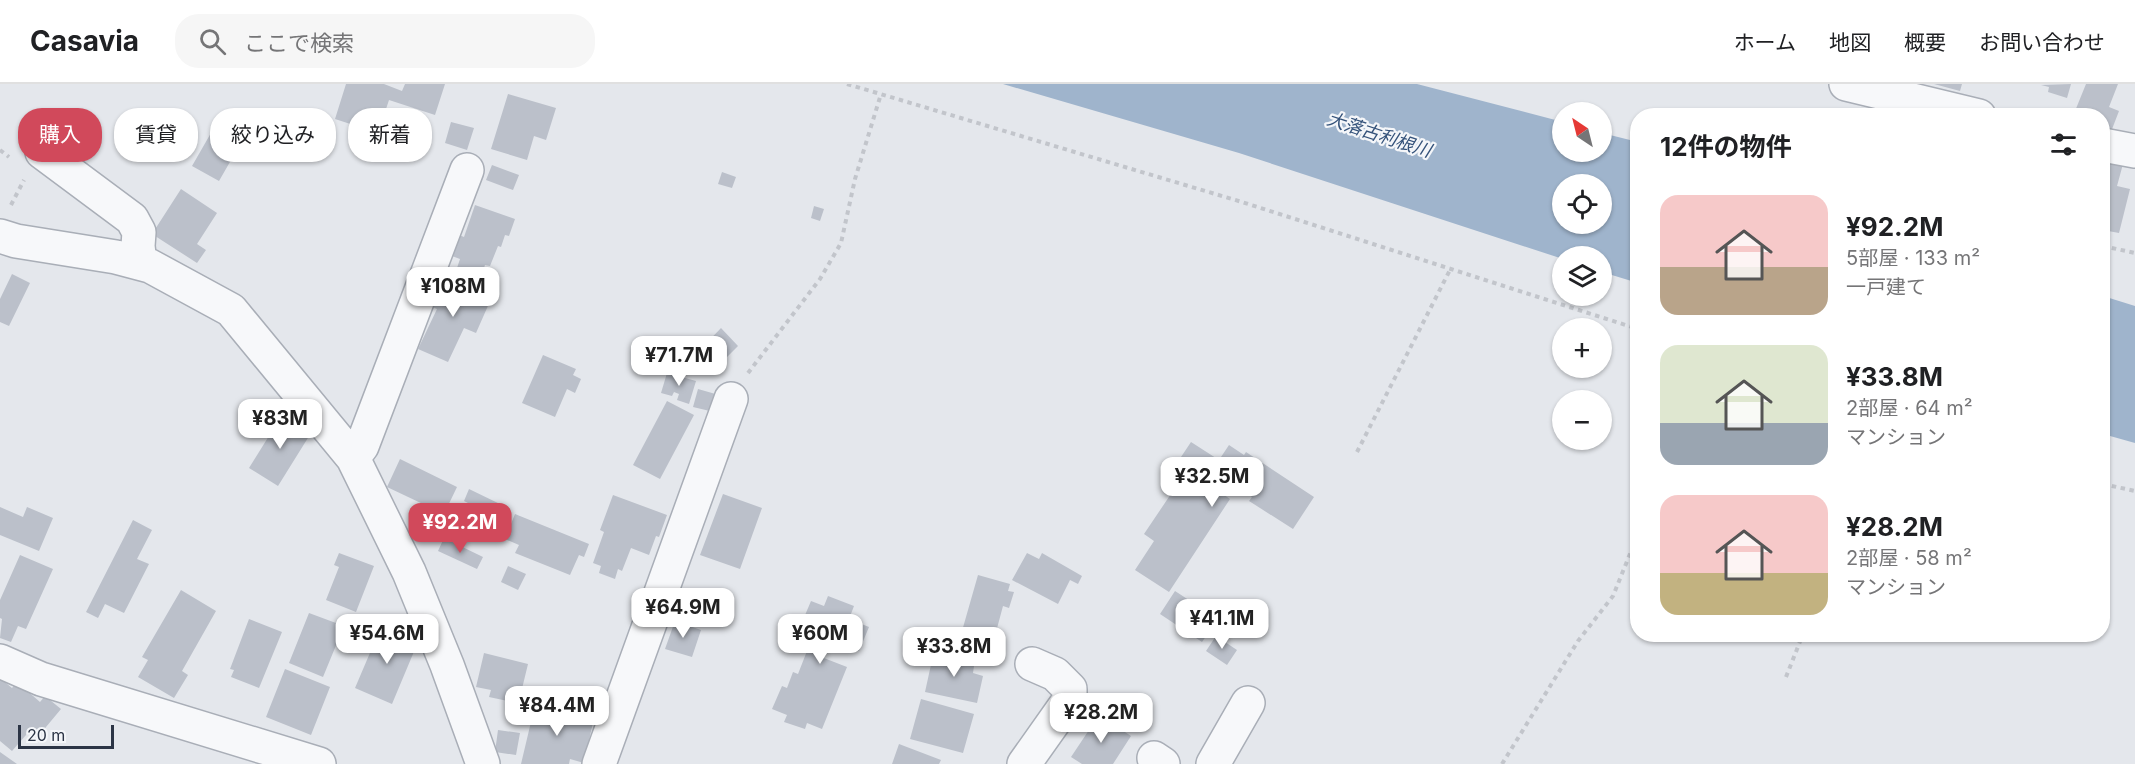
<!DOCTYPE html>
<html lang="ja">
<meta charset="utf-8">
<style>
:root{--surface:#fff;--page:#f6f6f6;--text:#202124;--muted:#757577;--line:#e0e0e0;--accent:#d1495b}
body{margin:0;font-family:Inter,"Noto Sans JP",sans-serif;background:var(--page);color:var(--text);height:100vh;display:flex;flex-direction:column;font-size:22px;white-space:nowrap}
*{box-sizing:border-box;margin:0}
p{font-size:20px;color:var(--muted)}
.icon{flex:none;width:33px;height:33px;fill:none;stroke:currentColor;stroke-width:2;stroke-linecap:round;stroke-linejoin:round}
.map{position:relative;flex:1;overflow:hidden}
.details{position:absolute;left:1630px;top:24px;width:480px;height:534px;display:flex;flex-direction:column;background:var(--surface);border-radius:24px;box-shadow:0 2px 4px #0004}
.details>*{flex:none}
.hud{position:absolute;left:18px;top:24px;width:570px;height:54px;display:flex;gap:12px}
.needle{width:39px;rotate:325deg}
.controls{position:absolute;left:1552px;top:18px;display:grid;gap:12px}
.controls a{display:grid;place-items:center;width:60px;height:60px;border-radius:50%;background:var(--surface);box-shadow:0 2px 4px #0004;font-size:30px}
.scale{position:absolute;left:18px;bottom:15px;width:96px;box-sizing:border-box;padding-left:6px;border:3px solid #2b3445;border-top:0;font-size:16px;line-height:21px;white-space:nowrap;color:#2b3445;-webkit-text-stroke:4px #f4f6f9;paint-order:stroke}
.price{position:absolute;translate:-50% -51px;padding:0 14px;border-radius:12px;background:#fff;color:#222;font-size:20px;line-height:39px;filter:drop-shadow(0 2px 3px #0008)}
.price::after{content:'';position:absolute;left:50%;top:36px;width:18px;height:14px;margin-left:-9px;background:inherit;clip-path:polygon(0 0,100% 0,50% 100%)}
.price.on{background:var(--accent);color:#fff}
ul{padding:0;list-style:none}
li{display:flex;align-items:center;gap:18px;height:150px;padding:0 30px}
li span{display:grid;place-items:center;flex:none;width:168px;height:120px;border-radius:18px;color:#555}
li>.icon{margin-inline-start:auto}
span .icon{width:72px;height:72px;fill:#fffc;stroke-width:1}
li b{font-size:26px}
h2{display:flex;justify-content:space-between;align-items:center;height:72px;padding:0 30px;font-size:26px}
.tag{padding:0 21px;border-radius:24px;background:var(--surface);box-shadow:0 2px 4px #0004;font-size:21px;line-height:54px}
.tag.on{background:var(--accent);color:#fff}
header{display:flex;align-items:center;gap:36px;box-sizing:border-box;height:84px;padding:0 30px;background:var(--surface);border-bottom:2px solid var(--line)}
header strong{font-size:28px}
nav{display:flex;gap:33px;margin-inline-start:auto;font-size:21px}
.search{width:420px;height:54px;background:var(--page);display:flex;align-items:center;gap:15px;box-sizing:border-box;padding:0 21px;border-radius:24px;color:var(--muted);font-size:22px}
.map>svg:first-child{display:block}
.water{fill:#9fb4cc;fill-rule:evenodd}
.building{fill:#bbc0ca}
.lines{fill:none;stroke-linecap:round;stroke-linejoin:round}
.minor-casing{stroke:#a9aeb7;stroke-width:36}
.path{stroke:#c2c5cb;stroke-width:4;stroke-dasharray:4.5 4.5;stroke-linecap:butt}
.minor{stroke:#f7f8fa;stroke-width:33}
.labels{text-anchor:middle;stroke-width:4.5;stroke-linejoin:round;paint-order:stroke}
.water-label{font-size:18px;font-style:italic;fill:#34527a;stroke:#f4f6f9}
</style>
<header>
<strong>Casavia</strong>
<div class="search"><svg class="icon" aria-label="search" viewBox="0 0 24 24"><circle cx="10" cy="10" r="6"/><path d="M15 15l6 6"/></svg>ここで検索</div>
<nav><a>ホーム</a><a>地図</a><a>概要</a><a>お問い合わせ</a></nav>
</header>
<div class="map">
<svg width="2135" height="680" viewBox="0 0 2135 680">
<rect width="100%" height="100%" fill="#e4e7ec"/>
<path class="water" d="M1003 0H1417L1563 38V68H1602V49L1638 58V199L1602 188V172H1563V175L1239 69ZM1563 100H1602V140H1563Z
M2103 212 2135 222V359L2103 350Z"/>
<path class="building" d="M346 0H384L402 7 405 0H445L435 31 389 16 378 49 335 35Z
M1934 0H1962L1960 7Z
M2071 0 2067 14 2048 8 2049 3 2041 1Z
M2086 0H2118L2109 23 2119 27 2109 53 2103 51V32H2073Z
M508 10 556 24 546 56 534 52 527 76 491 65Z
M451 38 474 44 467 66 445 59Z
M215 42 242 57 219 97 192 82Z
M2103 76 2123 80 2117 102 2130 105 2119 149 2103 146Z
M492 81 519 91 513 106 486 96Z
M722 88 736 93 732 104 718 100Z
M181 105 217 129 197 160 206 166 197 179 152 150Z
M475 121 515 135 509 152 505 151 501 163 498 162 490 182 485 181 480 196 456 187 460 175 452 172 459 151 464 153Z
M814 122 824 125 820 137 811 134Z
M12 190 30 199 9 242 0 238V215Z
M444 193 491 215 476 249 464 244 448 278 418 265 437 225 430 222Z
M721 244 738 262 725 275 718 268 709 277 698 268Z
M543 271 576 285 573 291 581 295 575 309 567 305 555 333 522 319Z
M667 289 696 297 689 320 677 316 679 310 674 308 672 312 661 309Z
M698 305 719 311 714 328 693 323Z
M667 317 694 331 660 395 633 381Z
M282 331 311 349 278 402 249 384Z
M1191 358 1219 376 1229 361 1244 371 1246 368 1314 413 1293 445 1249 417 1252 413 1212 386 1204 397 1230 415 1169 508 1135 486 1154 457 1144 450 1181 395 1171 388Z
M400 375 457 403 444 430 387 403Z
M469 405 502 421 496 433 464 417Z
M723 410 762 424 740 485 700 471Z
M613 411 667 431 659 453 656 452 649 471 631 464 622 487 618 485 615 495 599 489 601 482 593 479 604 448 600 446Z
M0 423 23 433 27 423 53 434 39 467 0 451Z
M515 430 589 460 584 473 579 471 570 491 515 469 519 461 505 455Z
M133 436 152 446 137 475 149 480 124 529 105 520 98 534 86 528Z
M444 454 483 473 477 485 438 467Z
M339 469 374 482 356 528 326 516 339 483 334 481Z
M1027 469 1039 475 1042 469 1082 492 1078 500 1070 496 1058 520 1012 496Z
M20 471 53 485 26 545 18 542 11 558 0 554 2 535 0 534V516Z
M508 482 526 490 518 506 501 498Z
M978 491 1010 500 1008 507 1014 508 1009 524 1003 522 992 563 960 554Z
M181 506 216 527 182 587 188 591 174 614 138 593 148 576 142 573Z
M1175 507 1218 535 1202 558 1160 530Z
M828 512 854 522 849 535 869 543 859 567 843 560 842 565 831 561 833 557 823 552 816 571 847 583 822 645 807 639 805 645 784 638 787 631 772 625 782 602 787 604 793 588 798 590 814 549 800 543 811 517 824 522Z
M309 529 344 542 323 593 289 579Z
M249 535 282 548 259 604 231 593 234 586 230 585Z
M675 537 701 546 692 573 665 565Z
M381 543 418 558 392 620 355 604Z
M1216 552 1237 566 1227 581 1206 567Z
M934 567 975 575 973 589 983 592 977 619 925 608Z
M484 569 528 580 520 613 514 612 513 618 489 613 491 606 476 603Z
M285 585 330 603 311 651 266 633Z
M0 594 12 604 17 598 40 618 45 612 61 625 41 649 33 643 12 667 0 657Z
M921 615 974 630 963 669 910 655Z
M535 621 594 634 584 679 570 675 569 680H521Z
M1099 631 1131 652 1113 680H1082L1071 673Z
M498 646 520 649 516 671 495 668Z
M899 660 941 676 939 680H892Z
M0 668 17 680H0Z"/>
<g class="lines">
<defs>
<path id="minor" d="M1846 0 1979 32
M2103 61 2135 67
M42 68 132 135 139 148 138 162 140 179
M0 152 16 157 116 173 150 182 231 226 353 374 409 488 447 581 483 680
M353 374 362 362 467 86
M0 577 41 595 319 680
M1154 674 1163 680
M599 680 731 315
M1024 680 1070 615V605L1055 590 1032 580
M1213 680 1248 619"/>
</defs>
<use href="#minor" class="minor-casing"/>
<path class="path" d="M847 0 1242 118 1638 245
M0 66 9 73
M11 121 24 96
M2103 162 2135 169
M748 289 820 195 841 159 855 95 881 10
M1357 368 1451 184
M2103 400 2135 407
M1786 593 1803 550
M1502 680 1578 557 1613 512 1638 450"/>
<use href="#minor" class="minor"/>
</g>
<g class="labels">
<g class="water-label">
<text transform="translate(1379 51) rotate(18)" y="6">大落古利根川</text>
</g>
</g>
</svg>
<div class="controls">
<a><svg class="needle" viewBox="-14 -14 28 28"><path d="M0-13l5 13h-10z" fill="#e53935"/><path d="M0 13l5-13h-10z" fill="#757577"/></svg></a>
<a><svg class="icon" aria-label="locate" viewBox="0 0 24 24"><circle cx="12" cy="12" r="6"/><path d="M12 2v4M12 18v4M2 12h4M18 12h4"/></svg></a>
<a><svg class="icon" aria-label="layers" viewBox="0 0 24 24"><path d="M12 4l9 5-9 5-9-5zM3 14l9 5 9-5"/></svg></a>
<a>+</a>
<a>−</a>
</div>
<div class="scale">20 m</div>
<b class="price" style="left:453px;top:234px">¥108M</b>
<b class="price" style="left:679px;top:303px">¥71.7M</b>
<b class="price" style="left:280px;top:366px">¥83M</b>
<b class="price" style="left:1212px;top:424px">¥32.5M</b>
<b class="price on" style="left:460px;top:470px">¥92.2M</b>
<b class="price" style="left:683px;top:555px">¥64.9M</b>
<b class="price" style="left:1222px;top:566px">¥41.1M</b>
<b class="price" style="left:387px;top:581px">¥54.6M</b>
<b class="price" style="left:820px;top:581px">¥60M</b>
<b class="price" style="left:954px;top:594px">¥33.8M</b>
<b class="price" style="left:557px;top:653px">¥84.4M</b>
<b class="price" style="left:1101px;top:660px">¥28.2M</b>
<div class="hud">
<a class="tag on">購入</a>
<a class="tag">賃貸</a>
<a class="tag">絞り込み</a>
<a class="tag">新着</a>
</div>
<section class="details">
<h2>12件の物件<svg class="icon" aria-label="filters" viewBox="0 0 24 24"><path d="M4 7h16M4 17h16"/><circle cx="9" cy="7" r="2"/><circle cx="15" cy="17" r="2"/></svg></h2>
<ul>
<li><span style="background:linear-gradient(#f6c9c9 60%,#b9a48a 0)"><svg class="icon" aria-label="home" viewBox="0 0 24 24"><path d="M3 11l9-7 9 7M6 9v11h12V9"/></svg></span><div><b>¥92.2M</b><p>5部屋 · 133 m²</p><p>一戸建て</p></div></li>
<li><span style="background:linear-gradient(#dfe7d0 65%,#9aa5b1 0)"><svg class="icon" aria-label="home" viewBox="0 0 24 24"><path d="M3 11l9-7 9 7M6 9v11h12V9"/></svg></span><div><b>¥33.8M</b><p>2部屋 · 64 m²</p><p>マンション</p></div></li>
<li><span style="background:linear-gradient(#f6c9c9 65%,#c2b280 0)"><svg class="icon" aria-label="home" viewBox="0 0 24 24"><path d="M3 11l9-7 9 7M6 9v11h12V9"/></svg></span><div><b>¥28.2M</b><p>2部屋 · 58 m²</p><p>マンション</p></div></li>
</ul>
</section>
</div>
